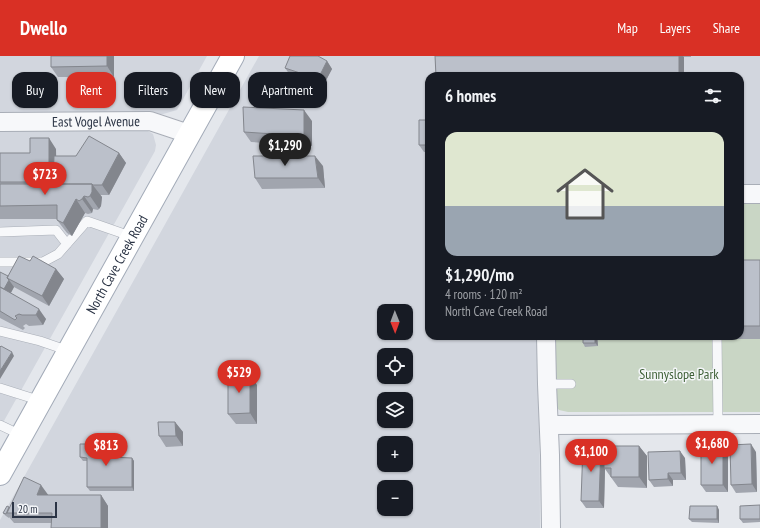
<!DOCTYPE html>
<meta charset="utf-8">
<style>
:root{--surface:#171b24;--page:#20242c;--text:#f1f3f6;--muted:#9ea1a6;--line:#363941;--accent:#d93025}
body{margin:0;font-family:"PT Sans Narrow",sans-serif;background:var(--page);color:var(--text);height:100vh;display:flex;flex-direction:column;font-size:15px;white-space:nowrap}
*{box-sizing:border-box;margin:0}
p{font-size:13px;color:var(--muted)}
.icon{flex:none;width:22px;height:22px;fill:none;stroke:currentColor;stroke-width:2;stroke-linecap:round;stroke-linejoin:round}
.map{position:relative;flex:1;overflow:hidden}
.panel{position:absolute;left:425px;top:16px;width:319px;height:268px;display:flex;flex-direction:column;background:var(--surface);border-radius:12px;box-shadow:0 1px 3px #0004}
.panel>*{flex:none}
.hud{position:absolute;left:12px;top:16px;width:353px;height:36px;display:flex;gap:8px}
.needle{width:26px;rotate:179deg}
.controls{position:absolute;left:377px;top:248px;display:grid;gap:8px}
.controls a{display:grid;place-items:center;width:36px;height:36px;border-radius:8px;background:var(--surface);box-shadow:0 1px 3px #0004;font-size:20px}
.scale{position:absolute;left:12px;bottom:10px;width:45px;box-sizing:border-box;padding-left:4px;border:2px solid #2b3445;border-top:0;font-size:11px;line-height:14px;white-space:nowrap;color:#2b3445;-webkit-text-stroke:3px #f4f6f9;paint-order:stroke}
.price{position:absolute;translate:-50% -34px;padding:0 9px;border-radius:14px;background:var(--accent);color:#fff;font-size:13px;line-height:26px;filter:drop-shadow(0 1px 2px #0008)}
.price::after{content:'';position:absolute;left:50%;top:24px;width:12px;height:9px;margin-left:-6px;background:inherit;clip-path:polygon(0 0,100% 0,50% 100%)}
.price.on{background:#222;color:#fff}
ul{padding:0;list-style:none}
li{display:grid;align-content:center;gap:8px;height:212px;padding:0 20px}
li+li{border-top:1px solid var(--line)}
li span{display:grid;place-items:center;height:124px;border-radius:12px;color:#555}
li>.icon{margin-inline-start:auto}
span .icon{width:72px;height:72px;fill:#fffc;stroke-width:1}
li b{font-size:17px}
h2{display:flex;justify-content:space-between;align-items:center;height:48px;padding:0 20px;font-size:17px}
.chip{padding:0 14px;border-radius:12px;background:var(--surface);box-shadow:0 1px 3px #0004;font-size:14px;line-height:36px}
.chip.on{background:var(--accent);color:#fff}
header{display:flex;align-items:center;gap:24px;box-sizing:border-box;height:56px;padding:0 20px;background:var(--accent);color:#fff}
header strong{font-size:19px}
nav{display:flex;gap:22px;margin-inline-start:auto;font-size:14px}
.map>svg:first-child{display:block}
.built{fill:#d2d6de;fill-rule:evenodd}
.green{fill:#c9d6c5}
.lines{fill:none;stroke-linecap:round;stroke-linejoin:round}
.lane-casing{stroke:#a9aeb7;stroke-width:10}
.street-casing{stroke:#a9aeb7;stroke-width:20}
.primary-casing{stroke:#a3abb8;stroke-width:24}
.lane{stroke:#f7f8fa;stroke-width:9}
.street{stroke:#f7f8fa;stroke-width:18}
.primary{stroke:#fff;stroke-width:22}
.wall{fill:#a1a5ae}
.shaded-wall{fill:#83868d}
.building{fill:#bbc0ca;stroke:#83868d}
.labels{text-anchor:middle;stroke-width:3;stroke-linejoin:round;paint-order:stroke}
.street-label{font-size:14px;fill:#2b3445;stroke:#f4f6f9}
.park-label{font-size:14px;fill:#3f6138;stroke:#f4f6f9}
</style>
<header>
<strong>Dwello</strong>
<nav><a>Map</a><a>Layers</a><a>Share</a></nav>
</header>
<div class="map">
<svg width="760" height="472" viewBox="0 0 760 472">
<rect width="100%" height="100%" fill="#e4e7ec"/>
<path class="built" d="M0 0H207L177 54 163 58 0 57Z
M259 0H760V128H740V20H429V280H539L540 472H0V464ZM384 255H406V277H384ZM384 299H406V321H384ZM384 343H406V365H384ZM384 387H406V409H384ZM384 431H406V453H384Z
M140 74 148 75 153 78 156 89 155 95 0 372V75Z"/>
<path class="green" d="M740 148H760V356H568L559 354 554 347V280H740Z"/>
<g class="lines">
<defs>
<path id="lane" d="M0 176 56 174 67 188
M0 206H43L58 198 87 165 133 181
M0 275 40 285 69 295
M717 280 718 368
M547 328H571
M0 332 41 345
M0 369 21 379"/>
<g id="street">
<path id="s1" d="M0 66 150 65 189 78"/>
<path d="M740 138H760"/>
<path d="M546 280 547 328 550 399 551 472"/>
<path d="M550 369 760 368"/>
</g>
<g id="primary">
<path id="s2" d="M0 418 233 0"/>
</g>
</defs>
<use href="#lane" class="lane-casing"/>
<use href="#street" class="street-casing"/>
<use href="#primary" class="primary-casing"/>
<use href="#lane" class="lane"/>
<use href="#street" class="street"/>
<use href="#primary" class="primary"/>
</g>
<path class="wall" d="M51 0H114V21H58L51 11Z
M435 0H691V1H684V20H436Z
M327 5 332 13 323 30 290 19 285 12Z
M429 64V96H424L419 89Z
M312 65V90L251 86 244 76Z
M56 93V100H76L119 97 126 107 109 139H100L102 141 101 150 99 153 98 154 93 153 92 157 88 158 85 157 72 180 67 177 57 164V163H0V97H30Z
M323 110 325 132 262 133 255 122Z
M740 204H760V283H730L728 280H740Z
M30 205 56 213 64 223 49 250 14 231 11 237 46 263 43 269 29 270 26 268 23 270 25 272 23 274 0 262V216L8 220Z
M583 280H597L598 290 585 291 583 287Z
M671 280H684V283H673Z
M257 329V368H236L228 358Z
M175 366 183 376V390L166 391 159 380Z
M108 388 111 392V401L132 402 134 405V435H90L87 431V405H83L80 401Z
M723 388 728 396V436H706L701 429Z
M639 390 647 400V432L618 431 605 413 604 452H586L581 445 604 395Z
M756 396 757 436 736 437 731 429Z
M685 402 686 424H673V430L654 431 649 424Z
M48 439H101L108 450 51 467H14L9 461V462L6 460 3 457 9 451Z
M760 449V466L743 467 740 463Z
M717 450 719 454V467L692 466 689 463Z"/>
<path class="shaded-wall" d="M107 0H114V21L107 10Z
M679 0H683L684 1V20H679Z
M327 5 332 13 323 30 318 23Z
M304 54 312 65V90L304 80Z
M49 82 56 93 57 137 49 126Z
M119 97 126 107 109 139 102 129Z
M315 100 323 110 325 132 318 122Z
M92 128 102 141 101 150 99 153 90 140Z
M84 140 93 153 92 157 82 143Z
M76 143 85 157 72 180 63 167Z
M56 213 64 223 49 250 42 240Z
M9 224 14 231 9 240 4 233Z
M39 253 46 263 43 269 36 259Z
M595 280H597L598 290 595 287Z
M12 296 14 300 0 323V315Z
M250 318 257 329V368L250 357Z
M175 366 183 376V390L176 380Z
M108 388 111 392V405L108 401Z
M723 388 728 396V436L723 429Z
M751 388 756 396 757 436 752 428Z
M601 390 606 397 604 412 605 413 604 452 599 445Z
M639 390 647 400V432L639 421Z
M680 395 685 402 686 424 681 417Z
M132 402 134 405V435L132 431Z
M668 417 673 424V430L668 423Z
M41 429 49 440 37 439Z
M101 439 108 450V472H101Z
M717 450 719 454V467L717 463Z"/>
<path class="building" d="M51 0H107V10L51 11Z
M290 0H318L327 5 318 23 285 12Z
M435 0H679V20H436Z
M243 51 304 54V80L244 76Z
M419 64H429V89H419Z
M89 80 119 97 102 129H93L92 128H53L54 100H76Z
M30 82H49V126H0V97H30Z
M253 100H315L318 122H255Z
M0 128H92V136L90 140 88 141 84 140 82 143 79 145 76 143 63 167 57 164V149L0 150Z
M19 200 30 205 33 200 56 213 42 240 7 222Z
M740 204H760V270H740Z
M0 216 8 220 7 222 9 224 4 233 0 231Z
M0 231 39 253 36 259H22L19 258 15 260 17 262 15 264 0 255Z
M583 280H595V287H583Z
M1 290 12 296 0 315V291Z
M228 318H250V357L228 358Z
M158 366H175L176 380H159Z
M80 388H108V401L132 402V431H87V402L80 401Z
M723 388V429H701V389Z
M751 388 752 428 731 429 730 389Z
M583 389 601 390 599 445H581Z
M604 390H639V421H611V412H604Z
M680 395 681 417H668V423L649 424 648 396Z
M24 421 41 429 37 439H101V472H51L52 457H7Z
M760 449V463H740V450Z
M7 450 9 451 6 458 3 457Z
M690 450H717V463H689Z"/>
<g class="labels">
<g class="street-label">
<text dy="5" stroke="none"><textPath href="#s1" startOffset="96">East Vogel Avenue</textPath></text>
<text dy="5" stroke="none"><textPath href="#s2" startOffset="240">North Cave Creek Road</textPath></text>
</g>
<g class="park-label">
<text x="679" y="323">Sunnyslope Park</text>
</g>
</g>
</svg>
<div class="controls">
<a><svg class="needle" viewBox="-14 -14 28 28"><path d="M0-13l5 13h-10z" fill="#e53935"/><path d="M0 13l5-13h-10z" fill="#9ea1a6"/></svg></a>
<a><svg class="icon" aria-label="locate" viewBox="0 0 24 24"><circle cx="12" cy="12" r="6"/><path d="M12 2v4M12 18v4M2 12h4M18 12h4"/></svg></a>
<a><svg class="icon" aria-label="layers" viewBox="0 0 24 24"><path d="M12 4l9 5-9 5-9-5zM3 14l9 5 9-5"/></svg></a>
<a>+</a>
<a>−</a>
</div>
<div class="scale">20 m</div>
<b class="price on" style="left:285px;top:111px">$1,290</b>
<b class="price" style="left:45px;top:140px">$723</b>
<b class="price" style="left:239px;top:338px">$529</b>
<b class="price" style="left:712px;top:409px">$1,680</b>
<b class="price" style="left:106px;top:411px">$813</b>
<b class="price" style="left:591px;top:417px">$1,100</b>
<div class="hud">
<a class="chip">Buy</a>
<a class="chip on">Rent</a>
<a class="chip">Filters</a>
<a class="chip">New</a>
<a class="chip">Apartment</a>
</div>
<section class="panel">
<h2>6 homes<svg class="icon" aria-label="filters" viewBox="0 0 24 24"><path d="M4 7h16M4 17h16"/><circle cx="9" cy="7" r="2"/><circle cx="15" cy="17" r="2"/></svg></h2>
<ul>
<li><span style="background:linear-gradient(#dfe7d0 60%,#9aa5b1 0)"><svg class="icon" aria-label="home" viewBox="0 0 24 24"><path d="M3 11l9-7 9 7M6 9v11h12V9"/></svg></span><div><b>$1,290/mo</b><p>4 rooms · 120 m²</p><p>North Cave Creek Road</p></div></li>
</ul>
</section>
</div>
